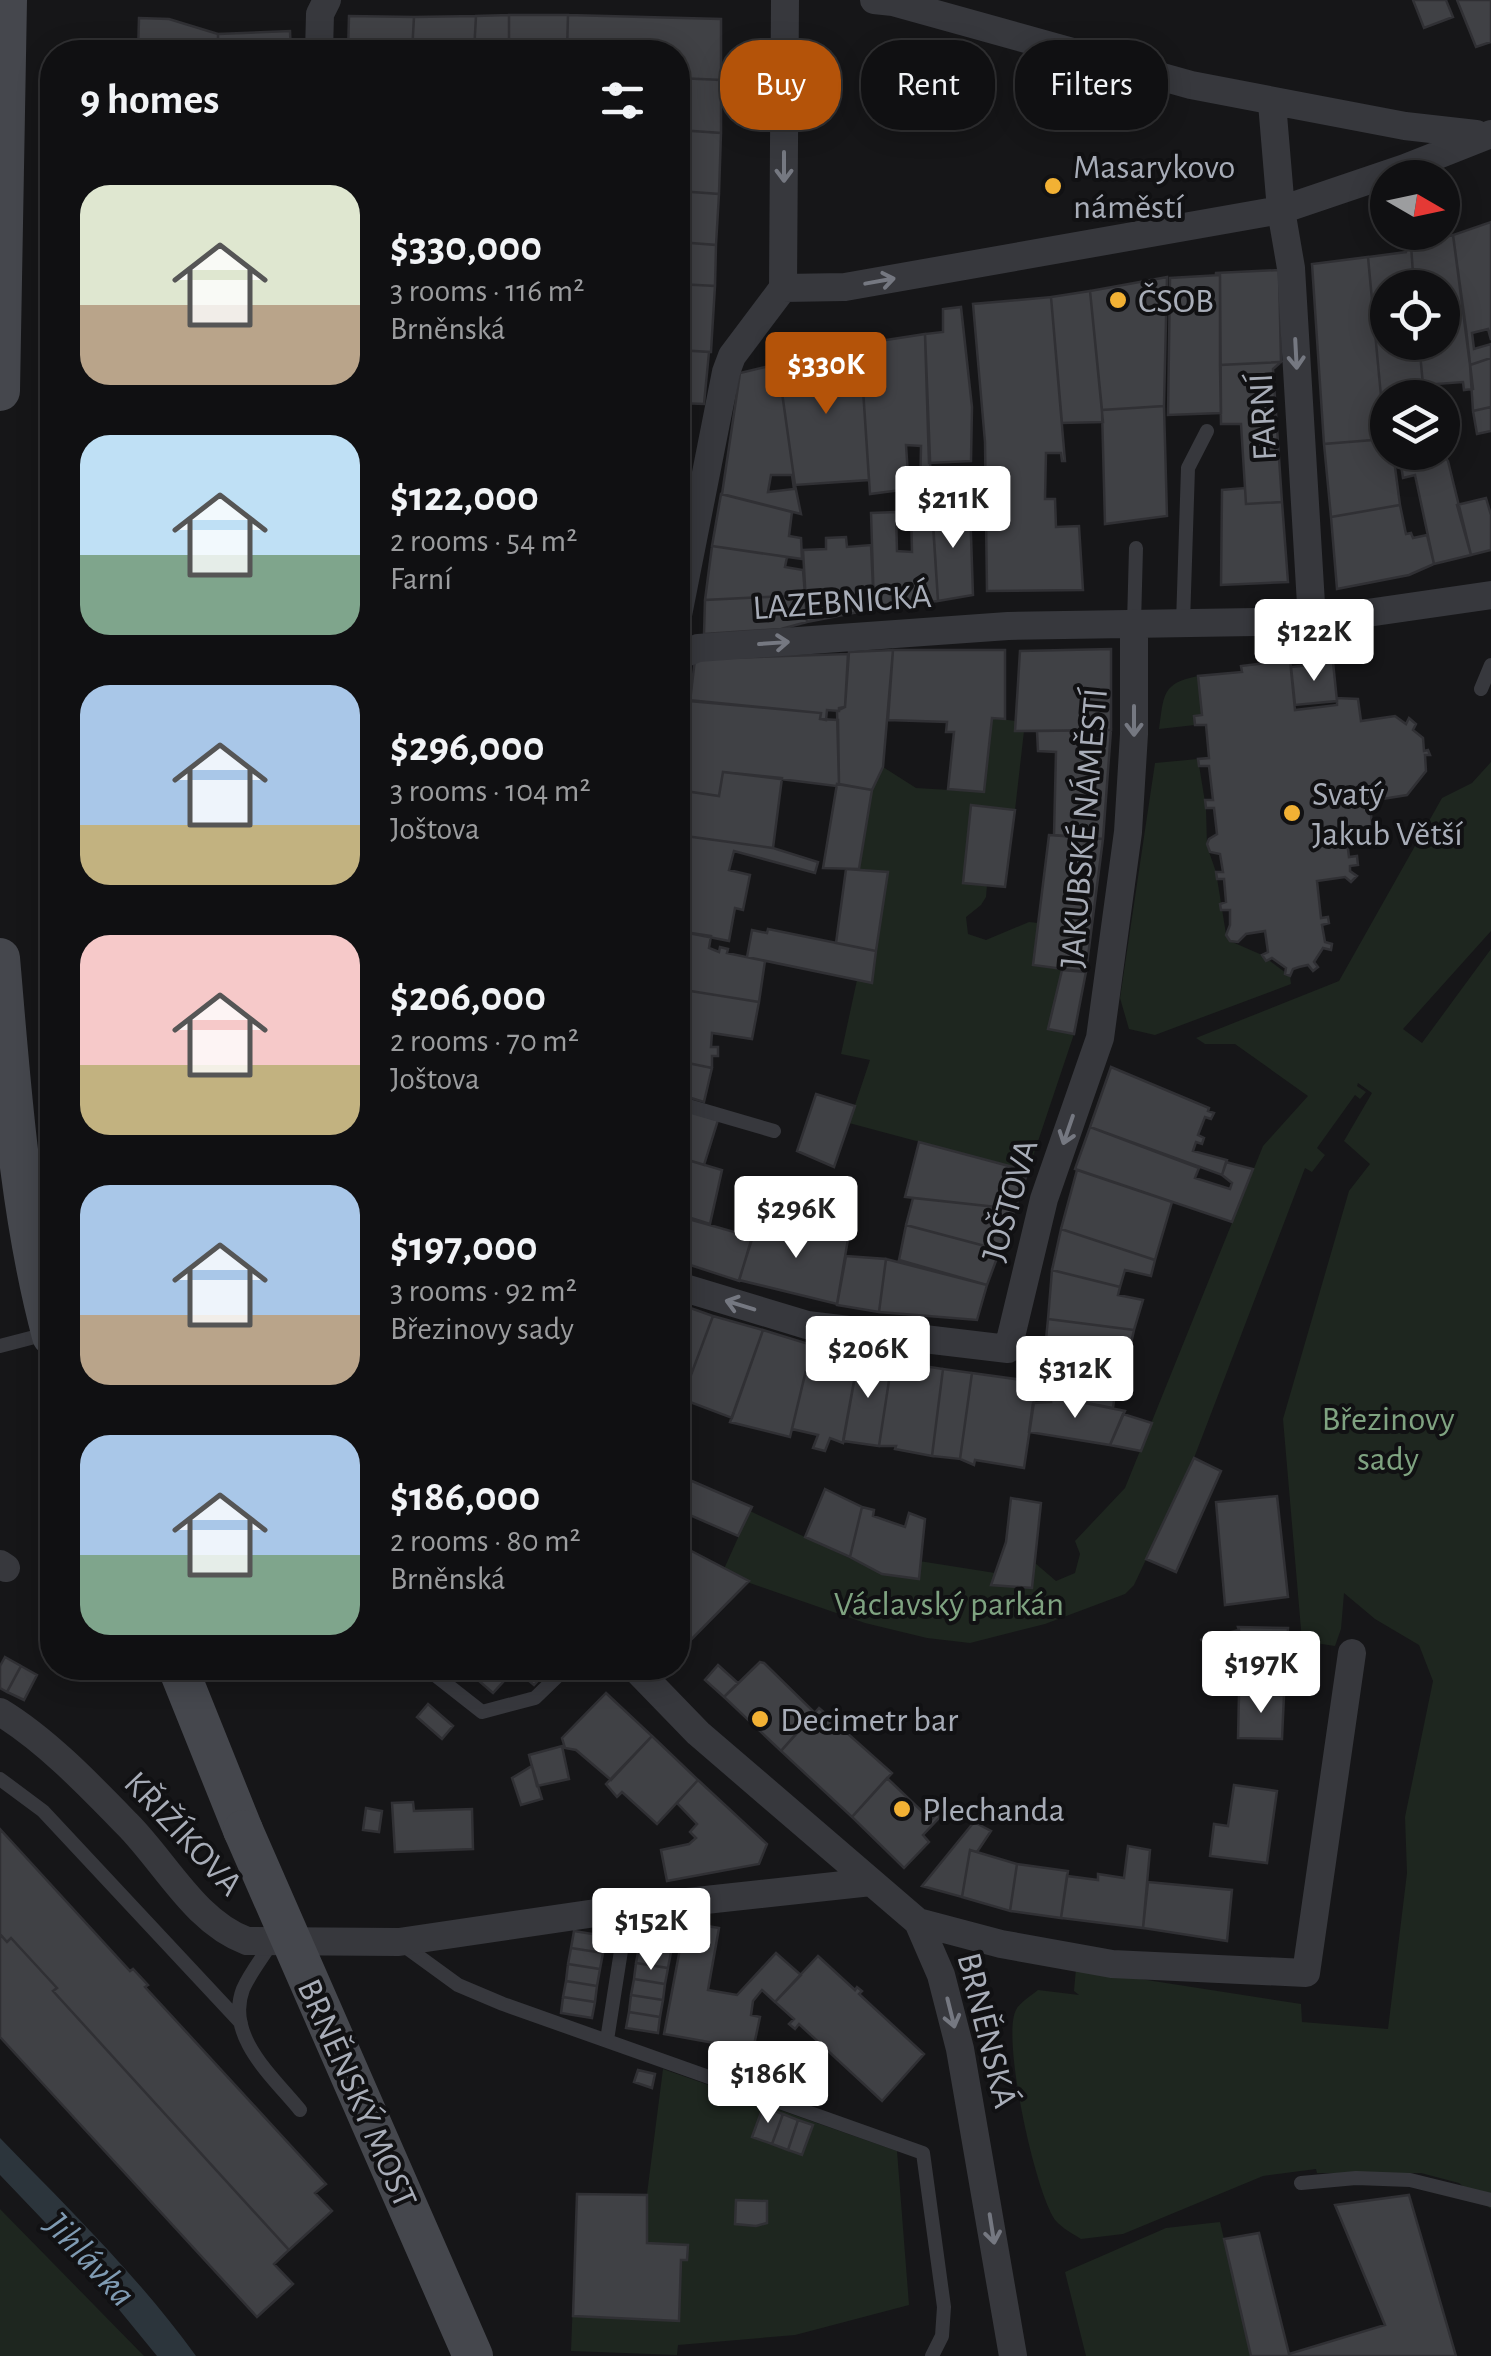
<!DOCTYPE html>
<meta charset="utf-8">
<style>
:root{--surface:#101012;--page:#1e1e20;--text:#f1f3f6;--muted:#9c9d9f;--line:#303032;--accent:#b45309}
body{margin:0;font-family:"Alegreya Sans",sans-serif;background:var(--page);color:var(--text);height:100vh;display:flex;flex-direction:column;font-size:38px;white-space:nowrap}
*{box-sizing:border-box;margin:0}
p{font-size:32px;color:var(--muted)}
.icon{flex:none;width:55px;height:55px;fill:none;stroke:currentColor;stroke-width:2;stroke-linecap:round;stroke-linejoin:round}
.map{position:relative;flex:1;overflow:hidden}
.details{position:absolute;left:40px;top:40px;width:650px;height:1640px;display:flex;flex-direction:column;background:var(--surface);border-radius:40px;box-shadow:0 5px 25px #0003,0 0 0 2px var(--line)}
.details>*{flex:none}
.top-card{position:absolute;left:720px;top:40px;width:620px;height:90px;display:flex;gap:20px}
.needle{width:65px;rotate:99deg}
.fabs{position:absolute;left:1370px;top:160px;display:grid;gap:20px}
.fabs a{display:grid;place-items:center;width:90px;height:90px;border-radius:50%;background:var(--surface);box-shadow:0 5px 25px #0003,0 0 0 2px var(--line);font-size:50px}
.price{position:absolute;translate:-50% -85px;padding:0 22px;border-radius:10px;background:#fff;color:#222;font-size:32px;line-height:65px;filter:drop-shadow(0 2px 5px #0008)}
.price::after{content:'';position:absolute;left:50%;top:60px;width:30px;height:22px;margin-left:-15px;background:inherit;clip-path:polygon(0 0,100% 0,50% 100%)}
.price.current{background:var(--accent);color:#fff}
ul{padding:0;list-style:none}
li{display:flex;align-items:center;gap:30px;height:250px;padding:0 40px}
li span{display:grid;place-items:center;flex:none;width:280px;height:200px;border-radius:30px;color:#555}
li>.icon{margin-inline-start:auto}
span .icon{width:120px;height:120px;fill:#fffc;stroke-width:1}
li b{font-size:42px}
h2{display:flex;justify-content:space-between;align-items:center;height:120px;padding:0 40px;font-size:42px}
.pill{padding:0 35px;border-radius:40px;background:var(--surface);box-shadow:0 5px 25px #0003,0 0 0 2px var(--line);font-size:35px;line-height:90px}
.pill.current{background:var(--accent);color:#fff}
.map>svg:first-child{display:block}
.green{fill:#1e261f}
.water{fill:#2c353c}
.building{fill:#404145;stroke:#303034;stroke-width:2.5;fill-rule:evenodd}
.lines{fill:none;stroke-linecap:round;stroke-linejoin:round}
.lane{stroke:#37383d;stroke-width:14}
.street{stroke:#37383d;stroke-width:28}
.secondary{stroke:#45474d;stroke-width:40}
.secondary-bridge{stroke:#45474d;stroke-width:40}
.oneway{stroke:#757881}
.poi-dot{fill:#f2b134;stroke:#111113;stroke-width:4}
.labels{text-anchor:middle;stroke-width:8;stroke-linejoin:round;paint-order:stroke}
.poi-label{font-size:35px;fill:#a8adb8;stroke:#111113;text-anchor:start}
.street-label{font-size:35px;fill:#a8adb8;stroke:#111113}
.park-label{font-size:35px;fill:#7fa381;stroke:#111113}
.water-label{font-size:38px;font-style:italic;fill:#7f9bb3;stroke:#111113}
</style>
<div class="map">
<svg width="1491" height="2356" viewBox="0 0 1491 2356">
<rect width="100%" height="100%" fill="#161618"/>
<path class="green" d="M52 646V1077L44 966V861Z
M1198 676 1202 715 1194 716 1195 725 1159 729C1164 696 1161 683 1198 676Z
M992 718 1016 721 1024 731 1015 810 971 806 963 882 987 885 986 897 981 905 966 917 968 934 986 940 1029 922 1038 923 1033 965 1062 970 1049 1029 1074 1034 1028 1171 849 1123 870 1060 841 1054 857 980 872 982 887 873 859 869 872 790 883 767 916 788 984 792Z
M1198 759 1206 808 1207 846 1216 872 1226 934 1230 941 1262 955 1290 976 1291 984 1155 1035 1129 1029 1120 998 1155 763Z
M1491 762V931L1403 1029 1422 1043 1491 949V2209L1459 2183 1421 2173H1317L1316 2169 1263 2176 1123 2234 1081 2239C1073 2234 1062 2228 1056 2221 1036 2196 1001 2038 1016 2010 1019 2003 1032 1995 1038 1990L1079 1995 1074 1991 1076 1969 1301 2004 1302 2022 1388 2029 1407 1873 1405 1817 1433 1681 1419 1645 1375 1619 1344 1593 1341 1629 1335 1646 1302 1641 1283 1419 1349 1191 1370 1164 1344 1141 1372 1093 1358 1083 1357 1086 1366 1092 1360 1099 1355 1095 1317 1148 1325 1155 1312 1172 1305 1168 1194 1458 1134 1585 1125 1594 1045 1624 970 1643 927 1638 865 1623 747 1582 724 1569 750 1511 883 1574 918 1579 919 1561 995 1573 992 1585 1035 1563 1056 1581 1075 1573 1080 1554 1075 1541 1125 1488 1263 1146 1308 1096 1235 1044H1205L1196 1038 1339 981 1442 798 1472 783Z
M663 2069 897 2151 909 2305 795 2335 678 2345 677 2355 571 2351 577 2194H647Z
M0 2209 144 2356H0Z
M1220 2222 1251 2356H1086L1065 2272 1166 2228Z"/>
<path class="water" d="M0 2138C68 2208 139 2277 196 2356H157L63 2241 0 2175Z"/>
<path class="building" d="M1413 0H1446L1453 17 1424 28Z
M1457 0H1491V42L1476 47Z
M509 15V52H474L476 16Z
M509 15H568L567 52H509Z
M568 15 721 19V80L678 78V52H567Z
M349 16 414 17 412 52H348Z
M476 16 474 52H412L414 17Z
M139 18 169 19 218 34V52H138Z
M290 31 291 52H218V34Z
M678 78 721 80V133L678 130Z
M678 130 721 133 719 194 678 191Z
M678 191 719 194 716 245 678 242Z
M1491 222V340L1488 329 1472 333 1474 349 1491 344V358L1470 365 1453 235Z
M1453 235 1466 329 1473 389 1464 390 1463 382 1423 385 1419 342H1442V288H1414L1411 245Z
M678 242 716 245 715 286 678 284Z
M1408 245H1411L1414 288H1388V342H1419L1423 385H1426L1429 392 1388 398 1385 439 1368 257 1406 252Z
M1368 257 1385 439 1324 444 1312 264Z
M1279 270 1281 362 1220 365V275L1215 273Z
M1220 275 1221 413 1168 415 1170 278Z
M1167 277 1164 406 1102 410 1090 291Z
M678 284 715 286 711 352 678 350Z
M1090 291 1103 422 1062 423 1051 297Z
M1051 297 1065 461H1062L1061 453H1046L1045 499H1055L1056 527 1079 526 1083 590 987 591 985 442 973 304Z
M961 307 972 407 971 461 929 463 925 334 943 332V309Z
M925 334 932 510 917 511 914 494H920L921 446 906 445 909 489 870 494 860 344Z
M860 344 869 480 795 485 778 364Z
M678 350 709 352 704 404 678 403Z
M1491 358V407L1473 411 1470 365Z
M1281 362 1273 369 1282 502 1246 504 1241 424H1221L1220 365Z
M778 364 795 485 801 514 722 494 740 373ZM771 475H792L794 489 768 492Z
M1164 406 1167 516 1105 524 1102 410Z
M1491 407V431L1477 434 1473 411Z
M678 417H688L678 483Z
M1385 439 1388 452H1393L1400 505 1331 517 1324 444Z
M1444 456 1448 461 1471 555 1434 564 1415 475 1403 478 1401 465Z
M1245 488 1246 504 1282 502 1288 582 1221 585 1222 490Z
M721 494 792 512 789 536 801 538 802 559 712 546Z
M1486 498 1491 515V550L1471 555 1457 505Z
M1400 505 1406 534 1411 533 1413 538 1427 535 1434 564 1409 575 1337 589 1331 517Z
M932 506H970L973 595 938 601Z
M932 510 938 601 874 609 871 513 896 512 897 551 912 552 911 511Z
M846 537 847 547 871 545 874 609 807 622 803 550 826 549V538Z
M712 546 787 557 785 567 803 570 805 595 705 600Z
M805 595 807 622 781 629 704 634 705 600Z
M1111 649V730L1015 731 1020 651Z
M893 650H1005V719L992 718 984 792 948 789 954 732H946L947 722 888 720Z
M893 650 883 767 872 790 839 784 837 711 845 707 849 652Z
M848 654 845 707 839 708V711L827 710 826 720 820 719 821 713 690 701 695 659Z
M1290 660 1295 710 1337 705V698L1358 699 1361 721 1395 716 1406 724 1409 718 1416 724 1413 730 1423 738 1424 751 1428 750 1430 755H1425L1426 771 1407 795 1370 801 1372 827 1376 831 1373 835 1367 831 1346 833 1349 857 1357 856 1358 865 1350 866V871L1357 876 1351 882 1345 877 1317 881 1321 918 1328 917 1329 923 1322 925 1325 942 1332 944 1331 950 1323 948 1314 962 1318 967 1313 971 1308 965 1299 967 1293 969 1290 976 1285 974 1286 968 1272 958 1266 961 1262 955 1268 952 1265 931 1246 934 1238 942 1230 941 1226 935 1230 925V910H1221L1220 904 1226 902 1224 879H1217L1216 872H1223L1220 854 1210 852 1207 844 1209 839 1217 834 1214 808H1206L1205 800H1213L1209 766H1199L1198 759 1209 758 1206 725H1195L1194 716 1202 715 1198 676 1242 672 1241 666Z
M1333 662 1337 701 1295 705 1291 667Z
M688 700 821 713 820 719 838 720 839 784 836 786 723 772 719 796 678 790V760Z
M1111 730 1103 839 1054 835 1056 752 1038 751 1037 731Z
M723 772 782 778 773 848 678 835V790L719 796Z
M837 784 872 790 859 869 823 868Z
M971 805 1015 810 1005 887 963 883Z
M678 835 773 848 818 862 815 873 734 851 729 870 750 875 743 910 735 908 729 941 678 931Z
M1049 835 1103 839 1086 972 1033 965Z
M846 869 888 872 876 951 836 943Z
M768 929 876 951 872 983 747 957 752 930 767 933Z
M678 931 711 936 709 948 719 952 720 947 728 949 727 953 765 961 759 1002 678 989Z
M1062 970 1086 972 1074 1034 1048 1029Z
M678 989 759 1002 752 1039 712 1033 711 1047H718V1056H712V1068L678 1061Z
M678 1061 712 1068 704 1102 678 1094Z
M1111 1067 1209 1108 1208 1111 1214 1113 1211 1119 1205 1117 1198 1135 1204 1138 1202 1144 1196 1142 1193 1151 1227 1160 1222 1175 1090 1127Z
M816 1094 855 1106 834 1167 797 1151Z
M678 1108 718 1120 704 1165 678 1157Z
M1090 1127 1199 1168 1195 1178 1230 1189 1232 1183 1222 1175 1226 1162 1253 1169 1232 1222 1075 1169Z
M919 1142 1028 1171 1015 1209 905 1197Z
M678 1157 722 1170 710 1224 678 1214Z
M1077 1170 1172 1202 1155 1260 1061 1229Z
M913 1198 1015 1209 1000 1250 906 1225Z
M759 1217 848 1239 837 1304 739 1280Z
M685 1218 752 1237 739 1281 678 1261V1242Z
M906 1225 1000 1250 987 1285 899 1260Z
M1061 1229 1155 1260 1151 1276 1125 1270 1120 1287 1052 1270Z
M846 1256 886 1259 879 1312 837 1305Z
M886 1259 987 1285 977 1320 879 1312Z
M1052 1270 1120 1287 1118 1295 1143 1300 1134 1330 1048 1319Z
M682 1305 713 1316 682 1399 678 1397V1314Z
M713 1316 763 1330 732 1418 682 1399Z
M1048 1319 1134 1330 1128 1357 1120 1356 1113 1408 1050 1396 1044 1360Z
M763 1330 812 1345 790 1437 730 1422Z
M812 1345 859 1354 843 1443 830 1438 825 1451 813 1448 818 1435 792 1429Z
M859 1354 892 1361 879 1446 843 1441Z
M892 1361 943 1369 932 1456 895 1449 896 1446H879Z
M943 1369 972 1373 960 1459 932 1456Z
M972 1373 1037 1382 1024 1468 975 1460 974 1465 960 1459Z
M1050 1396 1125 1411 1110 1445 1029 1432 1033 1403 1051 1402Z
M1123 1414 1152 1423 1141 1451 1110 1445Z
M1194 1458 1221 1471 1176 1572 1146 1559Z
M678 1475 752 1507 738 1536 678 1510Z
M825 1489 862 1507 850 1557 805 1537Z
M1277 1496 1288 1597 1225 1605 1216 1502Z
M1011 1498 1041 1503 1032 1588 991 1585 1006 1542Z
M862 1507 874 1510 873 1516 905 1527 909 1513 925 1519 919 1579 882 1574 850 1557Z
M678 1544 749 1581 678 1653Z
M1238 1627 1288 1628 1285 1694 1236 1693 1237 1663 1214 1662 1208 1640H1200L1239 1630Z
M5 1657 21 1666 7 1692 0 1688V1666Z
M760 1662 764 1663 815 1713 781 1751 724 1697Z
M718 1665 738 1683 724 1697 705 1680Z
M21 1666 37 1675 24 1700 7 1692Z
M464 1668H540L546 1672 534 1685 515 1669 493 1693Z
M606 1693 652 1736 611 1780 576 1750 565 1748 562 1738Z
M1239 1694 1284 1695 1282 1739 1238 1738Z
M428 1704 453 1726 442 1739 417 1717Z
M819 1708 892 1773 852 1817 781 1751Z
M652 1736 698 1780 657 1824 622 1792 617 1797 606 1784Z
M562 1746 569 1779 537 1786 529 1755Z
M532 1766 542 1799 521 1805 512 1778Z
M887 1778 931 1820 937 1813 940 1817 923 1835 929 1842 904 1868 852 1817Z
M698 1780 767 1844 759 1864 667 1881 661 1850 689 1844 696 1838 690 1832 697 1824 677 1803Z
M1234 1785 1277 1791 1267 1863 1210 1856 1214 1824 1228 1826Z
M413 1802 414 1811 472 1809 473 1849 395 1852 392 1803Z
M366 1808 382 1811 379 1832 363 1830Z
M974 1822 991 1831 977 1852 970 1850 962 1897 922 1886Z
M0 1829 130 1971 133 1969 148 1985 145 1987 326 2184 315 2193 332 2211 289 2250 53 1991 57 1988 11 1938 7 1942 0 1934Z
M1128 1846 1150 1850 1143 1928 1061 1918 1067 1876 1098 1880V1874L1124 1878Z
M970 1850 1017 1864 1010 1911 962 1897Z
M1017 1864 1068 1871 1061 1918 1010 1911Z
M1148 1882 1232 1890 1227 1941 1143 1928Z
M685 1922 719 1928 708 1990 737 1995 776 1953 801 1975 775 2002 762 1990 753 2001 751 2015 760 2017 753 2050 664 2034Z
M574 1931 605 1936 603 1953 571 1948Z
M641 1931 673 1936 671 1952 639 1947Z
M0 1934 7 1942 11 1938 57 1988 53 1991 289 2250 274 2264 293 2284 257 2317 0 2037Z
M639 1947 671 1952 668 1968 636 1963Z
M571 1948 603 1953 600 1969 568 1964Z
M818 1956 855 1990 857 1987 862 1991 859 1994 924 2054 882 2101 799 2024 795 2029 789 2024 794 2019 775 2002Z
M636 1963 668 1968 665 1984 634 1979Z
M568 1964 600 1969 597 1986 566 1981Z
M634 1979 665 1984 663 2000 631 1995Z
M566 1981 597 1986 595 2002 563 1997Z
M631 1995 663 2000 660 2017 629 2012Z
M563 1997 595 2002 592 2018 561 2013Z
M629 2012 660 2017 658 2033 626 2028Z
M638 2070 655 2074 652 2088 634 2082Z
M763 2107 783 2114 772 2144 752 2137Z
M783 2114 798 2120 788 2150 772 2144Z
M798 2120 813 2125 802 2155 788 2150Z
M577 2194 647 2195V2243L688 2245 687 2260H681L679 2321 573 2316Z
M1409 2195 1456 2356H1251L1224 2239 1259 2233 1289 2354 1385 2325 1335 2205Z
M736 2200 767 2201V2223L756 2226 735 2224Z"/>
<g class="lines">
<path class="lane" d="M1183 623 1188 468 1207 431
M1134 624 1136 548
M1481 689 1491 665
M678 1103 774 1131
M0 1346 46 1334
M426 1668 482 1712 535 1698 566 1668
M0 1779 43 1811 241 2023
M272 1942C263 1957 250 1973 243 1989 225 2036 273 2077 300 2110
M403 1945 458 1985 503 2004 923 2153 944 2307 942 2336 932 2356
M607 2040 623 1938
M1301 2183 1356 2178 1410 2180 1491 2200"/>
<path class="street" d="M874 0 893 2 1191 85 1405 126 1476 134
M319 52 320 14 327 0
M1272 103 1281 210 1291 268 1312 621
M783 288 845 287 1281 210 1405 168 1491 134
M783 288 785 0
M678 615 726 372 732 356 783 288
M678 656 698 648 1008 626 1312 621 1491 595
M678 1286 807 1325 1008 1349 1044 1199 1100 1038 1128 832 1134 734V624
M0 1564 6 1568
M635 1668 698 1733 918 1922 941 1975 960 2049 1013 2356
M0 1712C46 1740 89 1785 127 1824 165 1862 195 1922 247 1941L399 1942 623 1909 871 1882
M918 1922 1001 1944 1112 1964 1306 1973 1352 1653"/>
<path class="secondary" d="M0 391 7 0
M0 958C11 1085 19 1213 52 1336
M178 1668 243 1830"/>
<path class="secondary-bridge" d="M243 1830 473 2356"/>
</g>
<defs><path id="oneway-shaft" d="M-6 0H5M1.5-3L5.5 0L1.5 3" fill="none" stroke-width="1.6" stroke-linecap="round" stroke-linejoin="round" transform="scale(2.5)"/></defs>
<g class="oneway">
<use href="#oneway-shaft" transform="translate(784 167) rotate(90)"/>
<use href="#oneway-shaft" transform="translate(880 281) rotate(-10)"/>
<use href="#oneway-shaft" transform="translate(1296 354) rotate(87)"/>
<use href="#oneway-shaft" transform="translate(774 643) rotate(-4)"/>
<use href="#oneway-shaft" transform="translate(1134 721) rotate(90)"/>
<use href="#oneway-shaft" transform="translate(1068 1130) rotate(109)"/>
<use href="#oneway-shaft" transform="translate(740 1305) rotate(-163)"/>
<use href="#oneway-shaft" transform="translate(951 2013) rotate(76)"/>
<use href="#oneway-shaft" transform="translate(992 2229) rotate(81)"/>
</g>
<g class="poi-dot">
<circle cx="1053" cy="186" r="10"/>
<circle cx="1118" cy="300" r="10"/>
<circle cx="1292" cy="813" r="10"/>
<circle cx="760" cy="1719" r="10"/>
<circle cx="902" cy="1809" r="10"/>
</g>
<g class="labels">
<g class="poi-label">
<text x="1073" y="178">Masarykovo<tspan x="1073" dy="40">náměstí</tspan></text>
<text x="1138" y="312">ČSOB</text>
<text x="1312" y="805">Svatý<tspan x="1312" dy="40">Jakub Větší</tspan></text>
<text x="780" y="1731">Decimetr bar</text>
<text x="922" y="1821">Plechanda</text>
</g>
<g class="street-label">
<text transform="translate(1262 417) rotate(-93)" y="12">FARNÍ</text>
<text transform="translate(842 601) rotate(-4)" y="12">LAZEBNICKÁ</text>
<text transform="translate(1083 828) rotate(-85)" y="12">JAKUBSKÉ NÁMĚSTÍ</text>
<text transform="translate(1009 1200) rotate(-74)" y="12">JOŠTOVA</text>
<text transform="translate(184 1833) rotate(47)" y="12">KŘIŽÍKOVA</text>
<text transform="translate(988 2030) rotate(76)" y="12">BRNĚNSKÁ</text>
<text transform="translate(358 2093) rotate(66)" y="12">BRNĚNSKÝ MOST</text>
</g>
<g class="park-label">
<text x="1388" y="1430">Březinovy<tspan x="1388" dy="40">sady</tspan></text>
<text x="949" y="1615">Václavský parkán</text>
</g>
<g class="water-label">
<text transform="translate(91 2259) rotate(47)" y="13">Jihlávka</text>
</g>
</g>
</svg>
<div class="fabs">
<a><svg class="needle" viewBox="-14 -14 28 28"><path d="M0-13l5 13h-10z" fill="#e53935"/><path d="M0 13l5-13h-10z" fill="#9c9d9f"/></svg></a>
<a><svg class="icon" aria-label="locate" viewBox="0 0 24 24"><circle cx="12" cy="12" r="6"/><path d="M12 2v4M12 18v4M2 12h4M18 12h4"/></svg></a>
<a><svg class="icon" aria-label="layers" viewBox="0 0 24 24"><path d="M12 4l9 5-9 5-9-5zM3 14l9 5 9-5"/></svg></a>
</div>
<b class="price current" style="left:826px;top:417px">$330K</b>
<b class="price" style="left:953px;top:551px">$211K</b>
<b class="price" style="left:1314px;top:684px">$122K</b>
<b class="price" style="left:796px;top:1261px">$296K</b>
<b class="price" style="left:868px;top:1401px">$206K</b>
<b class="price" style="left:1075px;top:1421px">$312K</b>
<b class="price" style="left:1261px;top:1716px">$197K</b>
<b class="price" style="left:651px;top:1973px">$152K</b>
<b class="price" style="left:768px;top:2126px">$186K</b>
<div class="top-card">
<a class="pill current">Buy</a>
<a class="pill">Rent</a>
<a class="pill">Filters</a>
</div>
<section class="details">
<h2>9 homes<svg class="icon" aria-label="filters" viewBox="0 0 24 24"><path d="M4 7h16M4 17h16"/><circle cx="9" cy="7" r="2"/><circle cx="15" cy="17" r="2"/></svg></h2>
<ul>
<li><span style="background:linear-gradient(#dfe7d0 60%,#b9a48a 0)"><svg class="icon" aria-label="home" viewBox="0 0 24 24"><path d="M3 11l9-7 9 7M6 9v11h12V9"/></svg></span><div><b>$330,000</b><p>3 rooms · 116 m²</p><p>Brněnská</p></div></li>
<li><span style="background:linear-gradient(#bfe0f5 60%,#7fa58c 0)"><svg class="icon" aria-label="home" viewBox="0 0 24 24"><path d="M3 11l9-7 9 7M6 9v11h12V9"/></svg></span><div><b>$122,000</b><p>2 rooms · 54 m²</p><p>Farní</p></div></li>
<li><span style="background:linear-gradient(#a9c7e8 70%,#c2b280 0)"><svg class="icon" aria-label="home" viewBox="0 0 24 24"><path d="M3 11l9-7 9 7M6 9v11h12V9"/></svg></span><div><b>$296,000</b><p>3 rooms · 104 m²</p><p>Joštova</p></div></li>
<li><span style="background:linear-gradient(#f6c9c9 65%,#c2b280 0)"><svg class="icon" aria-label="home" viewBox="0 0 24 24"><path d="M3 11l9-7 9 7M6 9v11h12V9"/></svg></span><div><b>$206,000</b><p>2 rooms · 70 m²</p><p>Joštova</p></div></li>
<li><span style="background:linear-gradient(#a9c7e8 65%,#b9a48a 0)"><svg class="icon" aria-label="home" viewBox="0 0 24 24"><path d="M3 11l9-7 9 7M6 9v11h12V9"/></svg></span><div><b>$197,000</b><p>3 rooms · 92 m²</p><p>Březinovy sady</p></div></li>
<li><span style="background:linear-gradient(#a9c7e8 60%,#7fa58c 0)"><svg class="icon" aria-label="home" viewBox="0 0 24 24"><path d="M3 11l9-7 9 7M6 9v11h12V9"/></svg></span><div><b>$186,000</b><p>2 rooms · 80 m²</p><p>Brněnská</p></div></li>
</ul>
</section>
</div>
